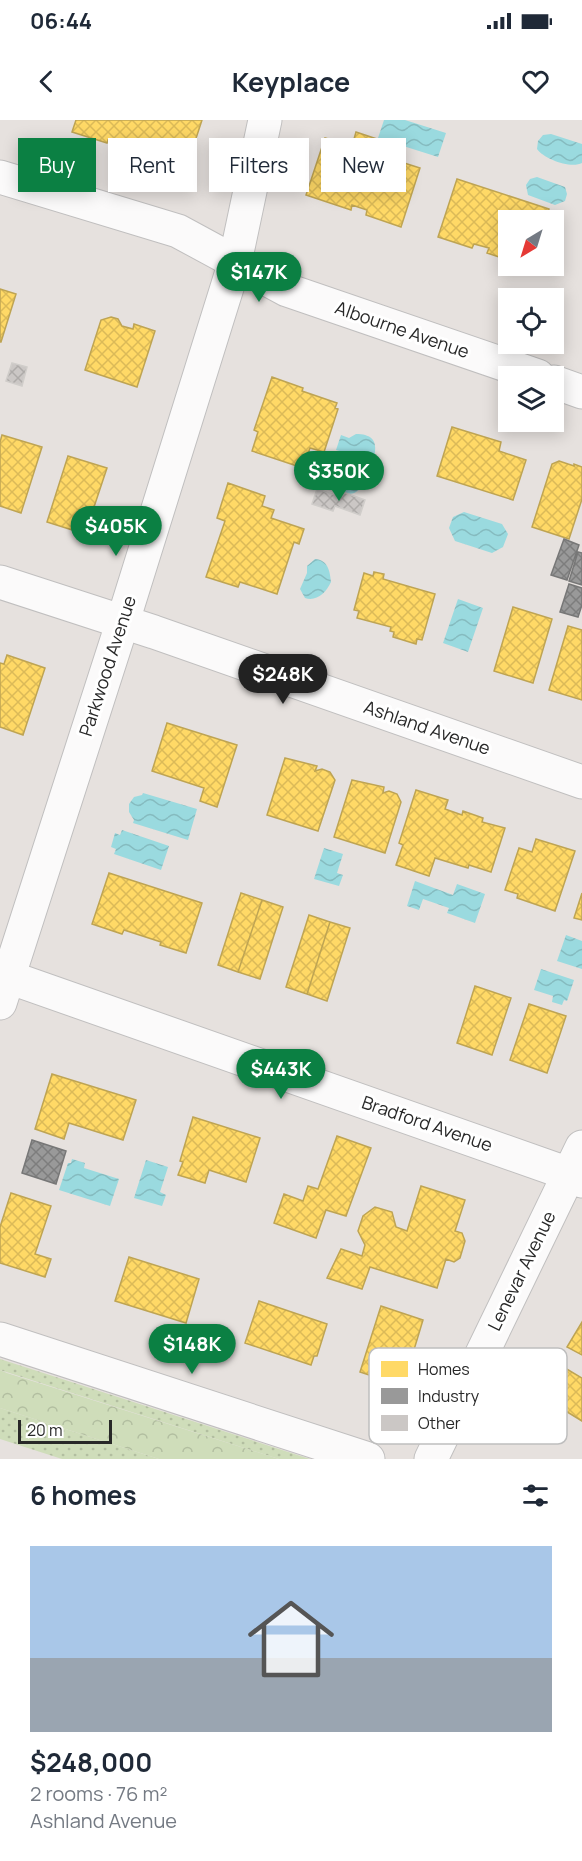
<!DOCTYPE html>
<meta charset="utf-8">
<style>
:root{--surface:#fff;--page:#f6f6f7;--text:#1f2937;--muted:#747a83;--line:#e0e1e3;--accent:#0b8043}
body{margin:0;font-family:Manrope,sans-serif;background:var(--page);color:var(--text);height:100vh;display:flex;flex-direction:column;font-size:22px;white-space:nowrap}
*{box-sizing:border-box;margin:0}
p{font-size:20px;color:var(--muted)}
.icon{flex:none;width:33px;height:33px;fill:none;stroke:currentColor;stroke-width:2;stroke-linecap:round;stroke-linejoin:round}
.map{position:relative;height:1339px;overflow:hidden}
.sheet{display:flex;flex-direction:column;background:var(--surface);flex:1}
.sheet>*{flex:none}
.top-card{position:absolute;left:18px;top:18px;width:546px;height:54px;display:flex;gap:12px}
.needle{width:39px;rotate:218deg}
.controls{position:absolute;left:498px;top:90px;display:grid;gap:12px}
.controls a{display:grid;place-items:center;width:66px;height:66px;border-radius:0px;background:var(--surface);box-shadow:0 3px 15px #0003;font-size:30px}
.scale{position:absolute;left:18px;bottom:15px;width:94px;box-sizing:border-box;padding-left:6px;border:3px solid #282828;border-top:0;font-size:16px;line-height:21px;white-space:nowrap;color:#282828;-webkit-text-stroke:4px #fff;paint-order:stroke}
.price{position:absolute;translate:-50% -51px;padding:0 14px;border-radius:21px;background:var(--accent);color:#fff;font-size:20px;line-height:39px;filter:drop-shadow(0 2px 3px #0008)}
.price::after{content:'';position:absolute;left:50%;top:36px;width:18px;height:14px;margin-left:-9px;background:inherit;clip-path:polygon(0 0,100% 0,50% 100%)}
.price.on{background:#222;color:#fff}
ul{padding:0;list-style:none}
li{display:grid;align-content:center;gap:12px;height:318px;padding:0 30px}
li+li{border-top:2px solid var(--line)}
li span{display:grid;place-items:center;height:186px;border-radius:0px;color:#555}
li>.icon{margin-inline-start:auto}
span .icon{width:108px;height:108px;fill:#fffc;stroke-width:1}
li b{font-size:26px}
h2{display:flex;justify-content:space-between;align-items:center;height:72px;padding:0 30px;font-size:26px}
.tag{padding:0 21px;border-radius:0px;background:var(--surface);box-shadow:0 3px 15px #0003;font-size:21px;line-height:54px}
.tag.on{background:var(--accent);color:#fff}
.status{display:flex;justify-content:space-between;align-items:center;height:42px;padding:0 30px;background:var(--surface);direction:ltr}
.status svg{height:16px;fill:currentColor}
header{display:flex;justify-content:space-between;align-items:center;height:78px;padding:0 30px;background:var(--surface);font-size:27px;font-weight:700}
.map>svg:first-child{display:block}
.grass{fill:url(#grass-dots)}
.forest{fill:url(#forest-crowns)}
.water{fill:url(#water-waves)}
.homes{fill:url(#homes-cross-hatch);stroke:#bea453;stroke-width:1.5}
.industry{fill:url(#industry-cross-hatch);stroke:#777;stroke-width:1.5}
.building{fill:url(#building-cross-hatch);stroke:#d0cdca;stroke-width:1.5}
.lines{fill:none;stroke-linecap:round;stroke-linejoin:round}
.street-casing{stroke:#c0bfbf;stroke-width:35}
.secondary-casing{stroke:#c0bfbf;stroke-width:35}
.street{stroke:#fbfafa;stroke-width:33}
.secondary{stroke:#fbfafa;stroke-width:33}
.labels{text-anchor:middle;stroke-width:6;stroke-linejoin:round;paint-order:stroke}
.street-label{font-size:18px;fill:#282828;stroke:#fff}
.key{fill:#fff;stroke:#bebebe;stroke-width:1.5}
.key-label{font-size:16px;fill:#282828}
</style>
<div class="status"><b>06:44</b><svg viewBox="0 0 49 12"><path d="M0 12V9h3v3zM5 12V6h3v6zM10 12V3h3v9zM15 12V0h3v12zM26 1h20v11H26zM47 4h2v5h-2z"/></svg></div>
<header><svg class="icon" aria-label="back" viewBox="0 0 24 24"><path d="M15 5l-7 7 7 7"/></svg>Keyplace<svg class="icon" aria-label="heart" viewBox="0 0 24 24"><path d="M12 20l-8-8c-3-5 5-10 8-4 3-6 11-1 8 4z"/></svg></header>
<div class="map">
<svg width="582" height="1339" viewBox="0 0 582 1339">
<defs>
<pattern id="grass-dots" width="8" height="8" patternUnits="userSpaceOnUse" patternTransform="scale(1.5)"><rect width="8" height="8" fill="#cfddba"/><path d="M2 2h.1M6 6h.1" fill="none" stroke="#b2bea0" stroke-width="1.8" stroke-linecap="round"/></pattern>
<pattern id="forest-crowns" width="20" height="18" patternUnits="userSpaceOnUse" patternTransform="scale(1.5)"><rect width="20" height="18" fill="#cfddba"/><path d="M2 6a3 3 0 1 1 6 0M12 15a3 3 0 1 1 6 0" fill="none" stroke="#b2bea0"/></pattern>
<pattern id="water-waves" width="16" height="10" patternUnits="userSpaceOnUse" patternTransform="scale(1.5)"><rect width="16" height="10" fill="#9adadf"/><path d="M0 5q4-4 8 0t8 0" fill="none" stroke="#85bbbf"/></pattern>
<pattern id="homes-cross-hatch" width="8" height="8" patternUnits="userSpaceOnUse" patternTransform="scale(1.5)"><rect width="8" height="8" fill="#ffd966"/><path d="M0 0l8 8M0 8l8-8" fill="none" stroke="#dbba58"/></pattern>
<pattern id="industry-cross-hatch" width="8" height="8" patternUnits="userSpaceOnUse" patternTransform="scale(1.5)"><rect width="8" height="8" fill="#999"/><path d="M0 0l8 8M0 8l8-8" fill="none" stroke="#7d7d7d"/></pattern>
<pattern id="building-cross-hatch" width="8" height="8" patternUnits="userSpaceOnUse" patternTransform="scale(1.5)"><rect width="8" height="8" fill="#cbc7c5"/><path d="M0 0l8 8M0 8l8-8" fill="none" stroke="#aeaba9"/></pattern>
</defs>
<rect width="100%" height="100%" fill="#e6e1de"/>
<path class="grass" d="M0 1239 310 1339H279L0 1250Z
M0 1288 159 1339H62L0 1319Z"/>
<path class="forest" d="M0 1250 7 1253 279 1339H159L0 1288Z"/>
<path class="water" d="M384 0H405L446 13 438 37 378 18Z
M551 14 582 24V43C571 49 544 39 537 29L538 21 543 15Z
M537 57 565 67 567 74 565 81 555 85 528 75 526 65 530 59Z
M356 314C380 314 377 330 371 346 367 359 358 383 341 370 327 360 339 344 343 332L336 330 341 315 349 318Z
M464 392 502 404 508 414 503 427 492 433 455 421 449 408 453 397Z
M315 439C328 440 330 451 331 462 326 473 316 482 305 478L300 469 307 453V446Z
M458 479 483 488 468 532 443 523Z
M143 673 197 689 188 720 133 703 134 700 129 692V684L134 677 142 675Z
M122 710 169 726 161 750 114 734 116 729 111 727 115 713 120 715Z
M324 728 343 734 337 753 343 755 339 766 314 759Z
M415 761 453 775 457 764 485 774 475 803 447 793 449 788 423 779 419 790 407 786Z
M566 815 582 821V849L557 841Z
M541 849 574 860 567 881 564 880 562 885 552 882 553 876 534 870Z
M72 1039 85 1043 84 1048 119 1059 110 1086 59 1070 68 1043H71Z
M146 1040 168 1047 160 1072 166 1075 162 1086 134 1078Z"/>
<path class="homes" d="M76 0H202L187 46 108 20 107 23 72 12Z
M356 12 383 21 379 35 420 48 401 107 366 95 367 90 352 85 351 90 306 75 325 18 352 26Z
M457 59 549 89 546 100H508V140L487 133 489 128 474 124 472 128 438 117Z
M0 169 16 174 1 222H0Z
M111 197 118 199 122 206 133 209 134 204 155 211 137 267 85 250 101 200Z
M272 257 303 268 302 271 337 283 335 288 338 289 324 332 310 328 303 348 252 331 258 312 254 310Z
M452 307 501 322 499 331 526 340 513 380 437 356Z
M2 315 42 327 21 393 0 386V322Z
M68 336 107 348 85 414 47 402Z
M559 341 574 346V344L582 347V379L569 419 532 407 552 344Z
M228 363 265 376 262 386 274 390 271 398 304 409 299 424 294 422 277 474 240 462 238 467 206 457 225 401 217 398Z
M374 452 384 454 383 459 435 474 422 520 417 519 416 524 393 517 394 512 390 511 391 507 357 498 359 491 354 490 364 453 373 456Z
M513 487 552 499 533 563 494 551Z
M568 506 582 510V580L549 570Z
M7 535 45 548 23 615 0 607V543L4 544Z
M167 603 237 625 217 687 200 681 204 668 152 651Z
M285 638 317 646 315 651 322 649 330 652 335 660 318 711 267 695Z
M352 660 384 667 383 673 389 671 397 674 401 682 385 733 334 717Z
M416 670 448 680 445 689 462 695 463 691 483 698 482 702 505 708 491 752 469 745 468 748 435 738 429 756 396 745 403 725 399 723Z
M536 719 575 731 555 791 517 778 518 774 505 770 519 728 532 732Z
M109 753 202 783 186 833 160 825 161 822 124 810 122 814 92 804Z
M241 773 262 780 238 852 218 845Z
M582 773V800L574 798Z
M262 780 283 787 260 859 238 852Z
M309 795 330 802 307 874 286 867Z
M330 802 350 808 327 881 307 874Z
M475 866 511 878 492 935 457 923Z
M529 884 566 896 547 953 510 940Z
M52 954 136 980 123 1020 69 1003 64 1019 35 1009Z
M193 997 260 1018 246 1062 209 1050 205 1063 178 1055 183 1042 180 1041Z
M337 1016 371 1028 346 1096 326 1090 316 1118 274 1103 284 1074 303 1081 308 1066 318 1069Z
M421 1066 465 1080 455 1111 462 1113 465 1121 460 1138 454 1142 446 1139 437 1168 370 1147 362 1169 327 1158 341 1129 362 1136 365 1125 358 1111 363 1096 375 1087 392 1092 396 1107 407 1111Z
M11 1073 51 1086 35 1134 51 1139 45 1157 0 1143V1107Z
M129 1137 199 1159 186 1203 115 1181Z
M259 1181 327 1204 317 1236H314L311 1245 245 1223Z
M381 1186 423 1200 403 1266 360 1252Z
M582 1202V1235L567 1227Z
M565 1248 582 1258V1301L546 1279Z"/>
<path class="industry" d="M564 419 579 425 567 460 551 455Z
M578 432 582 433V465L569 461Z
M569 464 582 468V485L578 497 560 492Z
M32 1020 66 1031 56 1064 22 1053Z"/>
<path class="building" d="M12 243 27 247 22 266 6 261Z
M317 369 338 376 340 371 365 380 360 395 335 386 333 391 312 384Z"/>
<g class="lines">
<defs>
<path id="street" d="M0 57 178 111 287 170 538 256
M554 262 582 272
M0 462 154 512 582 662
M0 854 569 1054 582 1061
M0 883 123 501 235 142 265 0
M431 1339 582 1027"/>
<path id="secondary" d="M0 1219 368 1339"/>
</defs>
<use href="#street" class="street-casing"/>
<use href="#secondary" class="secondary-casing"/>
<use href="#street" class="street"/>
<use href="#secondary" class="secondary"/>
</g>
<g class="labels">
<g class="street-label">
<text transform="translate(402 210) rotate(19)" y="6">Albourne Avenue</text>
<text transform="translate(108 546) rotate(-72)" y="6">Parkwood Avenue</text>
<text transform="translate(427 608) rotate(19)" y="6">Ashland Avenue</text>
<text transform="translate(427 1004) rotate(19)" y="6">Bradford Avenue</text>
<text transform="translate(522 1151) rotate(-64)" y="6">Lenevar Avenue</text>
</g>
</g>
<rect x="369" y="1228" width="198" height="96" rx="9" class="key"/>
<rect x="381" y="1241" width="27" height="16" fill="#ffd966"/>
<rect x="381" y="1268" width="27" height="16" fill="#999"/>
<rect x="381" y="1295" width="27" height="16" fill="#cbc7c5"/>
<g class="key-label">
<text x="418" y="1255">Homes</text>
<text x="418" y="1282">Industry</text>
<text x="418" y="1309">Other</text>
</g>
</svg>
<div class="controls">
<a><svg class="needle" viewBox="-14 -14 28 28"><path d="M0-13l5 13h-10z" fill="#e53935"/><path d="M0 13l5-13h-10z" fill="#747a83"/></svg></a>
<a><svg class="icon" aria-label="locate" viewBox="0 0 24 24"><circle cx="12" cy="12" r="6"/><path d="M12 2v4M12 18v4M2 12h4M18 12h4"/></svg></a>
<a><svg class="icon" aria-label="layers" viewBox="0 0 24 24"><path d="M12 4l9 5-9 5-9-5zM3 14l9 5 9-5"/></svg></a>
</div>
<div class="scale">20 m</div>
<b class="price" style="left:259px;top:183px">$147K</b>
<b class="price" style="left:339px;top:382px">$350K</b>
<b class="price" style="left:116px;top:437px">$405K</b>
<b class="price on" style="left:283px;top:585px">$248K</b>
<b class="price" style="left:281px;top:980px">$443K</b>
<b class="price" style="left:192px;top:1255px">$148K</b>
<div class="top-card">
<a class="tag on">Buy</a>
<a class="tag">Rent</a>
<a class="tag">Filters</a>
<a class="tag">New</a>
</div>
</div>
<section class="sheet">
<h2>6 homes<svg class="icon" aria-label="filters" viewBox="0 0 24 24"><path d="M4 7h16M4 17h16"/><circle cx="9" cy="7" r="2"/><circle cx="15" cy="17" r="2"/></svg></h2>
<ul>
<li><span style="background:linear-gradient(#a9c7e8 60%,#9aa5b1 0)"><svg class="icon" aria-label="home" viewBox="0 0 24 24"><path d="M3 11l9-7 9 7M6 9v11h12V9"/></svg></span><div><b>$248,000</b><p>2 rooms · 76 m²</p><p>Ashland Avenue</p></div></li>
</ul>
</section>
